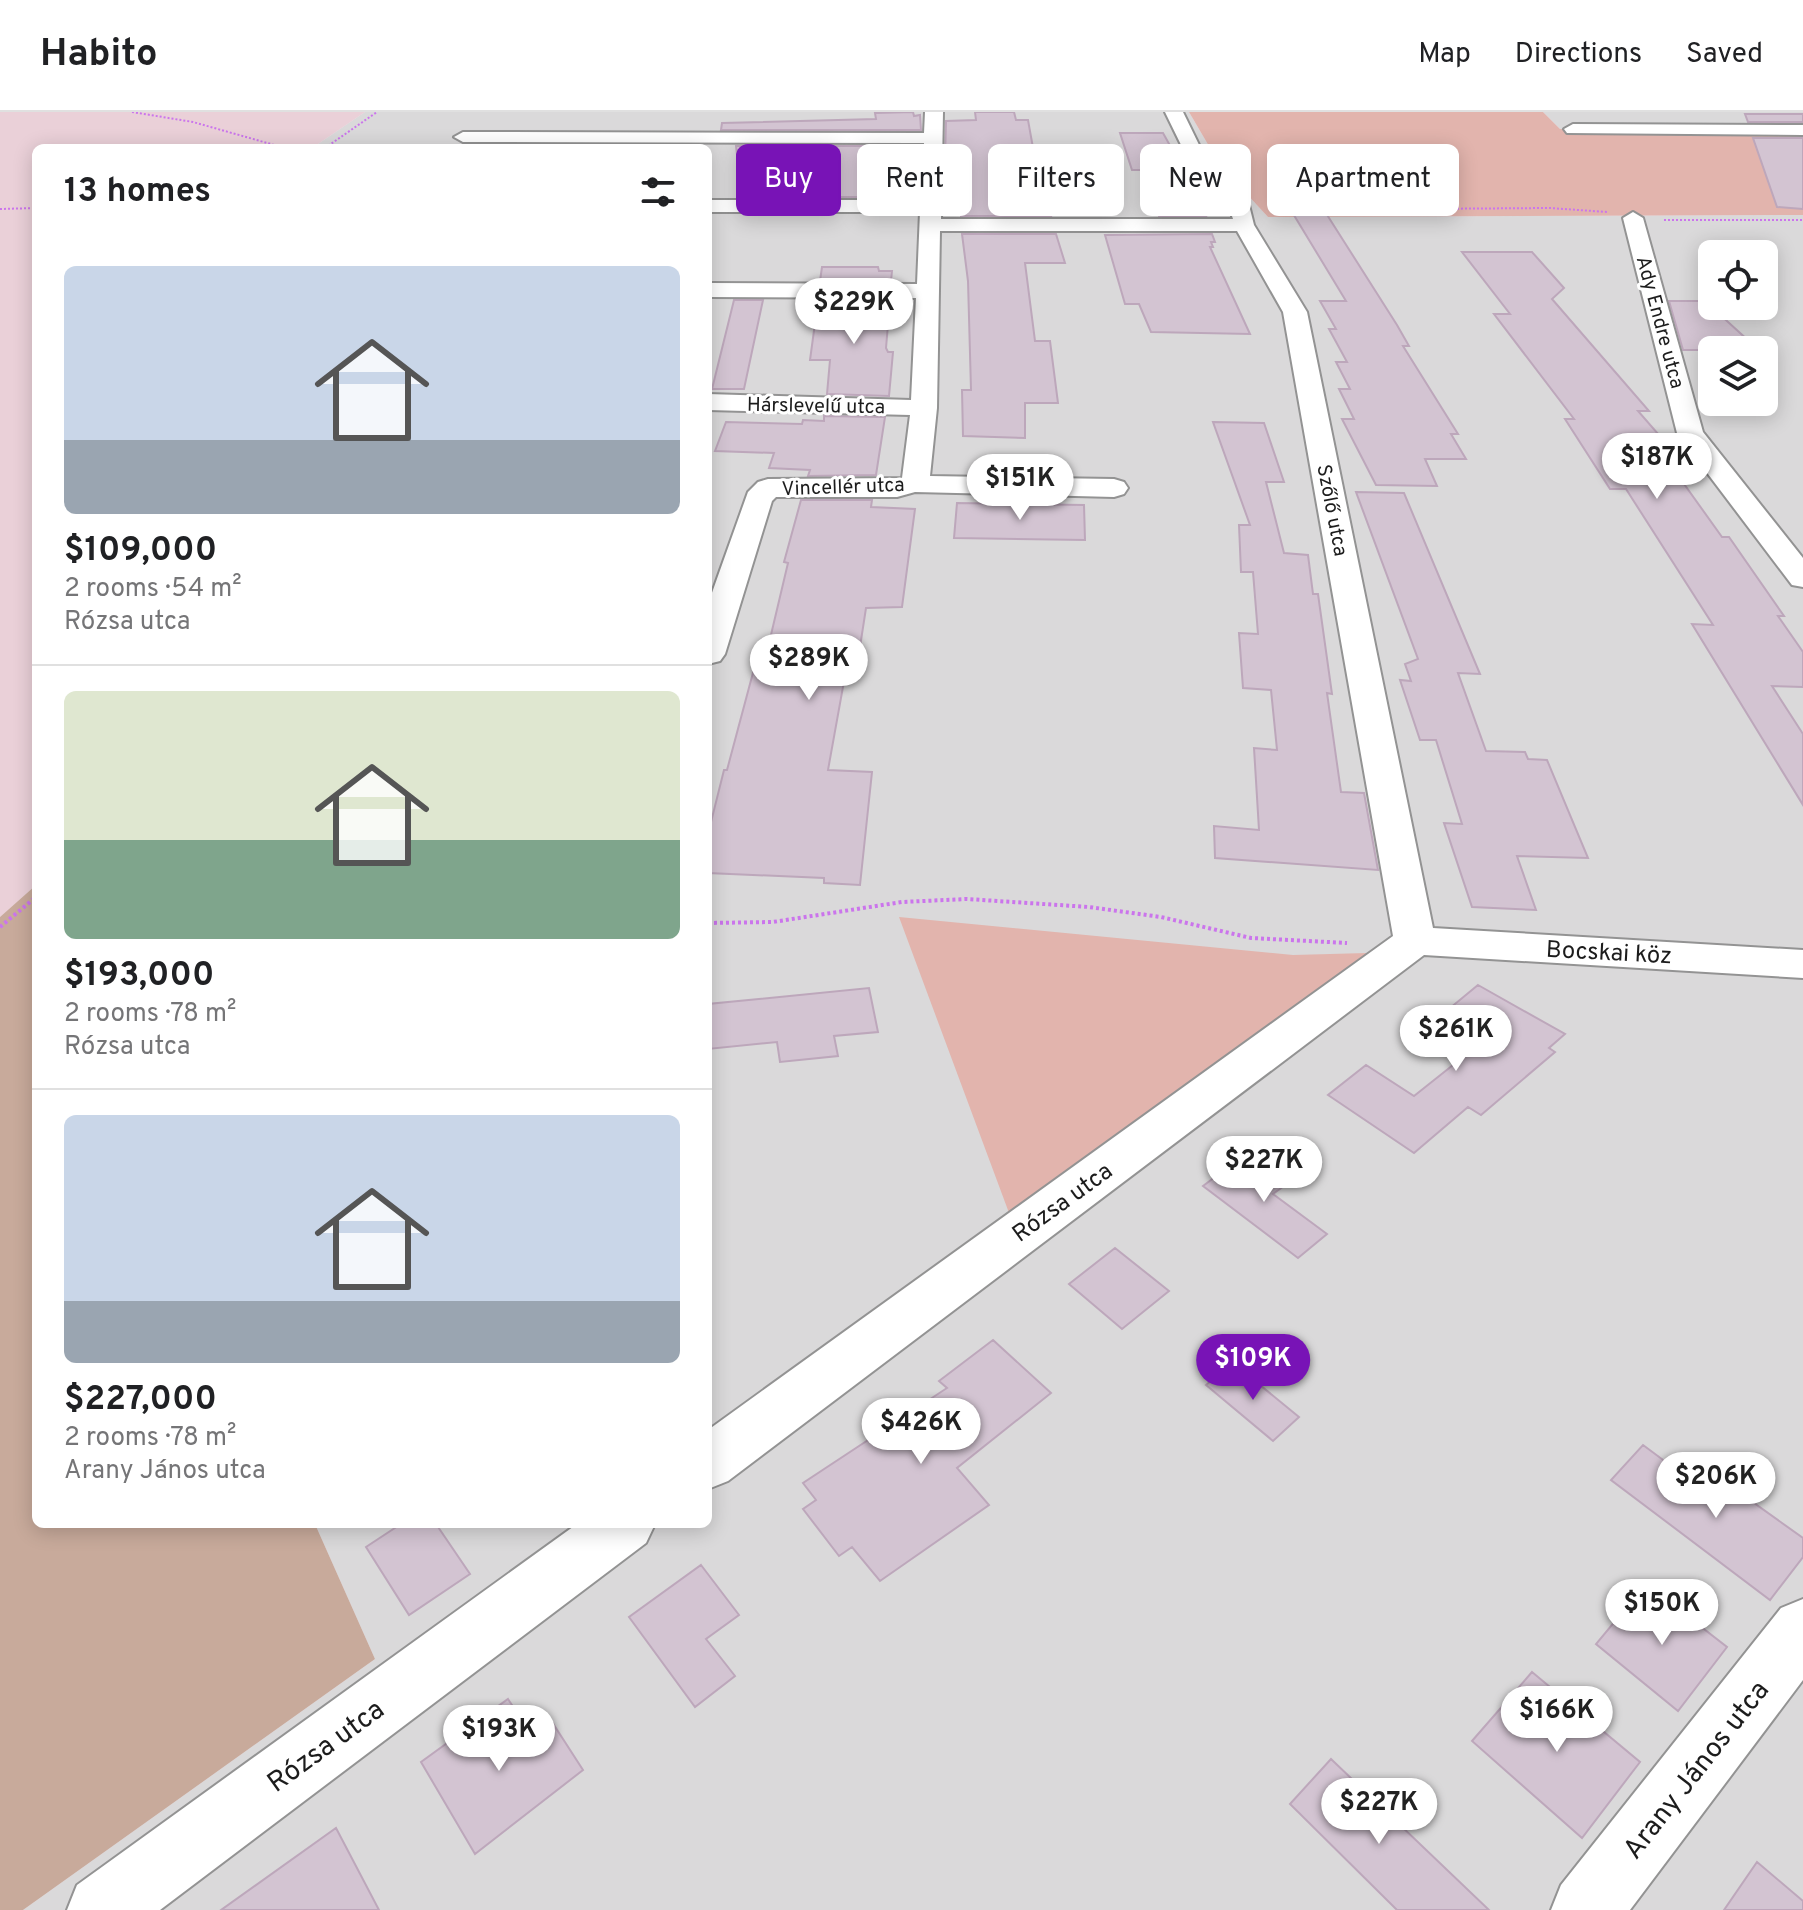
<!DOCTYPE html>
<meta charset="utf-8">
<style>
:root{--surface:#fff;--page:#f2f2f2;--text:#202124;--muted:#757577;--line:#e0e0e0;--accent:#7813b6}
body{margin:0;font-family:Overpass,sans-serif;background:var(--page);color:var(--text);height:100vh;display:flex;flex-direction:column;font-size:30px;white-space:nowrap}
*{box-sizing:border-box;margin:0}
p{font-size:26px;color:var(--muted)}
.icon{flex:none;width:44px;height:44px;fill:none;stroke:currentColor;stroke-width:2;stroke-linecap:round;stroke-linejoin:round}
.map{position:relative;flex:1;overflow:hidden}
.drawer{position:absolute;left:32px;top:32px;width:680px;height:1384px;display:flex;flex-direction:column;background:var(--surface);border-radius:12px;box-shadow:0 4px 20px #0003}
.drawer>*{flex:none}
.top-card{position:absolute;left:736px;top:32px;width:760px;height:72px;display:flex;gap:16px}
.fabs{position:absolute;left:1698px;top:128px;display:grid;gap:16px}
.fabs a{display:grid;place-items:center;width:80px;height:80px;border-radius:12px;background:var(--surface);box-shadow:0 4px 20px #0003;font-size:40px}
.price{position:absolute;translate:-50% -68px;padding:0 18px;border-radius:28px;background:#fff;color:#222;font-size:26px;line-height:52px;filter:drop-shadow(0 2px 4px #0008)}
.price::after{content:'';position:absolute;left:50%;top:48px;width:24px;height:18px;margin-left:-12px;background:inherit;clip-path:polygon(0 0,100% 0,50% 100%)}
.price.selected{background:var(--accent);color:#fff}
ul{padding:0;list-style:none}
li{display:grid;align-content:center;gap:16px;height:424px;padding:0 32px}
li+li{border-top:2px solid var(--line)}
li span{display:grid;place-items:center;height:248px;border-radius:12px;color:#555}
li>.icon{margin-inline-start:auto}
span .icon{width:144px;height:144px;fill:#fffc;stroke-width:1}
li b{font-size:34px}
h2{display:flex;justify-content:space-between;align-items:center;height:96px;padding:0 32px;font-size:34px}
.tag{padding:0 28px;border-radius:12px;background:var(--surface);box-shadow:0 4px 20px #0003;font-size:28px;line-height:72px}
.tag.selected{background:var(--accent);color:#fff}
header{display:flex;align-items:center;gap:48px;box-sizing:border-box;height:112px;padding:0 40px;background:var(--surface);border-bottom:2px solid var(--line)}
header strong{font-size:38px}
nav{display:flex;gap:44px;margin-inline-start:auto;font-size:28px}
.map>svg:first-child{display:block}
.residential{fill:#dad9da;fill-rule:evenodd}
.farmland{fill:#ead0d8}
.grass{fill:#e2b4ad}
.forest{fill:#c8aa9b}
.building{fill:#d3c4d2;stroke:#bda7bb;stroke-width:2}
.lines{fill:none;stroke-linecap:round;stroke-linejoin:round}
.minor-casing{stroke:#939393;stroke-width:4}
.path-far1{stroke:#cb75ec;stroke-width:2;stroke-dasharray:2 2;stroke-linecap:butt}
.path{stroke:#cb75ec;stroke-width:4;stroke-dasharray:3 3;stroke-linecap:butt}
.minor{fill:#fff;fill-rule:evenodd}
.labels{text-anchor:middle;stroke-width:6;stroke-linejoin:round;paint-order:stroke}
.far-street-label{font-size:20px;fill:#1c1c1c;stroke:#fff}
.street-label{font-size:24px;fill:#1c1c1c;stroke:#fff}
.near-street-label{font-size:28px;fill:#1c1c1c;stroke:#fff}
</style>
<header>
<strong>Habito</strong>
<nav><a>Map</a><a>Directions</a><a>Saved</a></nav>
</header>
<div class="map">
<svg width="1803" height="1798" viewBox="0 0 1803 1798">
<rect width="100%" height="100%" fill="#ede3ea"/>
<path class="residential" d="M365 0H1189L1220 53 1268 105 1803 103V1798H23L375 1547 315 1412H708V36H312ZM1712 142H1764V194H1712ZM1712 238H1764V290H1712Z
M1543 0H1803V21L1560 17Z"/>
<path class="farmland" d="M0 0H365L312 36H36V773L0 805Z"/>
<path class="grass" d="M1189 0H1543L1560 17 1803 21V103L1268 105 1220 53Z
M899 805 1293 843 1404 840 1015 1117Z"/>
<path class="forest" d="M36 773V1412H315L375 1547 23 1798H0V805Z"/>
<path class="building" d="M913 0 914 4 920 3 921 18H721L722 11 876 7 875 1Z
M975 0H1014L1016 8H1028L1037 58 1051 104H961L960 86H944L946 9 976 8Z
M1745 2H1803V10H1748Z
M1120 21H1163L1187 64H1197L1211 97H1203L1206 104H1159L1145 58H1132Z
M1753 26H1803V97L1777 95Z
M736 34H921L918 85H830L835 45 794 39 785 83 742 85Z
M1310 76 1397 213 1409 234H1403L1458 322H1451L1466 347H1425L1437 374 1376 373 1342 307H1354L1339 277H1350L1336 250H1347L1329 217H1336L1320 189H1346L1286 90Z
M962 122H1056L1065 151H1025L1035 229H1050L1058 291H1025V326L963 324 962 278H971L968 169Z
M1212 122 1215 130H1211L1213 135H1210L1250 222 1151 220 1139 192H1125L1105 123Z
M1462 140H1532L1564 176 1552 187 1649 299H1638L1659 323H1649L1722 425H1729L1784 504H1778L1803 540V575L1772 574 1803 622V693L1692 512 1713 513 1626 377H1610L1565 307H1574L1494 202H1510Z
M822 155H878L879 159H892L891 169H820Z
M734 188H763L744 277H712Z
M818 189H890L886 236 888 240H893L889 284 827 282 830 248H810Z
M1669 189H1705L1751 231 1734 232 1741 238H1683Z
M824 304 885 305 876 363 808 364 810 358 769 356 774 341 715 339 726 310 802 312 803 308 824 309Z
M1213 310 1264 311 1284 370H1266L1284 441 1308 443 1313 482H1318L1332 582 1327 581 1341 680 1364 681 1378 758 1215 746 1214 714 1259 718 1254 636 1277 638 1271 578 1243 576 1239 521 1258 522 1253 460H1241L1239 413H1250Z
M1356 380 1404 381 1480 562 1458 561 1486 639 1525 640 1528 647 1547 648 1588 746 1517 744 1536 798 1472 795 1444 711 1462 712 1436 628H1420L1400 568 1411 569 1405 552 1418 547Z
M801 388H872L871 395 915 397 902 495 866 496 858 548 848 547 828 658 872 660 860 773 824 771V766L708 761V722L724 658H727L762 527H770L788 451 784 450Z
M957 391 1084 393 1085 428 954 426Z
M1478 873 1565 922 1549 936 1555 940 1481 1003 1468 995 1414 1041 1328 983 1366 953 1414 984 1487 926 1444 901Z
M869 876 878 920 834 924 838 944 780 950 777 930 708 937V892Z
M1247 1041 1288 1071 1273 1082 1327 1122 1298 1146 1203 1074Z
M1115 1136 1169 1179 1122 1217 1069 1172Z
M993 1228 1051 1281 957 1356 989 1393 880 1469 852 1435 839 1444 803 1397 816 1388 803 1371 947 1276 939 1269Z
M1233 1251 1299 1305 1273 1329 1206 1273Z
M1643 1333 1686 1365 1698 1351 1803 1426V1445L1770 1488 1611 1368Z
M401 1412H436L470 1462 409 1503 366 1435Z
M701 1453 739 1503 706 1527 735 1564 695 1595 629 1505Z
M1646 1472 1727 1535 1678 1599 1596 1532Z
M1532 1560 1640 1650 1582 1726 1472 1629Z
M508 1587 533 1625 552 1610 583 1658 475 1742 421 1650Z
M1331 1647 1489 1798H1397L1290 1692Z
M336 1716 379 1798H221Z
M1757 1750 1803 1789V1798H1724Z"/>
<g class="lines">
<defs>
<path id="minor" d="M925 0H943L941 107H1233L1226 86 1185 41 1165 0H1183L1202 39 1249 93 1254 113 1307 200 1433 816 1803 838V866L1424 843 728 1369 708 1377V1318L1393 824 1283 200 1237 119H940L937 296 930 364 1114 367 1124 370 1128 376 1124 382 1114 385 915 380 897 385H776L772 389 725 542 720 549 708 552V492L748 380 758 370 768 367 902 366 910 303 708 298V282L911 288 916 186 708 185V171L917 172 920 100H708V88H921L924 31 463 30 454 25 463 20 924 21Z
M1573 12 1803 13V23L1567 21 1564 17Z
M1633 100 1643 106 1703 320 1803 446V475L1792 473 1677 321 1623 106Z
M577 1412H655L646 1431 160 1798H67L77 1773Z
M1803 1487V1568L1630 1798H1551L1561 1773 1781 1496Z"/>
</defs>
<use href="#minor" class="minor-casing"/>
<path class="path-far1" d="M132 0 193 10 285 36
M299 36 328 34
M325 36 377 0
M0 97 36 96
M1269 98 1550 96 1607 100
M1664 108H1803"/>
<path class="path" d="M708 811 773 810 902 790 967 787 1089 795 1161 805 1251 826 1347 831
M0 815 36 785"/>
<use href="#minor" class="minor"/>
</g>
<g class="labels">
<g class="far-street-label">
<text transform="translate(1661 210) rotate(75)" y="7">Ady Endre utca</text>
<text transform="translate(816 293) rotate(1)" y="7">Hárslevelű utca</text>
<text transform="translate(843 374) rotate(-2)" y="7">Vincellér utca</text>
<text transform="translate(1333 398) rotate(79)" y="7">Szőlő utca</text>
</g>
<g class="street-label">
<text transform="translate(1609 840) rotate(3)" y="8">Bocskai köz</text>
<text transform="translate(1062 1090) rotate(-36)" y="8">Rózsa utca</text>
</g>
<g class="near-street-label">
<text transform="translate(325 1633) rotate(-36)" y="10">Rózsa utca</text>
<text transform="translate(1695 1657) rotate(-52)" y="10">Arany János utca</text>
</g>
</g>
</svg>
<div class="fabs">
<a><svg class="icon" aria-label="locate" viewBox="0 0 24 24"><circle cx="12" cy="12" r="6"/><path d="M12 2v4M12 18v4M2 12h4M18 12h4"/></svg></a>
<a><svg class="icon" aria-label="layers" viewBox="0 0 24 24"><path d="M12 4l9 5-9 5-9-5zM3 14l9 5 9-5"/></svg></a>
</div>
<b class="price" style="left:854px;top:234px">$229K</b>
<b class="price" style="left:1657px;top:389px">$187K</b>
<b class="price" style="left:1020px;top:410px">$151K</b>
<b class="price" style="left:809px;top:590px">$289K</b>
<b class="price" style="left:1456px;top:961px">$261K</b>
<b class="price" style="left:1264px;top:1092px">$227K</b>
<b class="price selected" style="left:1253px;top:1290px">$109K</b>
<b class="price" style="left:921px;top:1354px">$426K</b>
<b class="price" style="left:1716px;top:1408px">$206K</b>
<b class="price" style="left:1662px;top:1535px">$150K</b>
<b class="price" style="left:1557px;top:1642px">$166K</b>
<b class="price" style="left:499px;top:1661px">$193K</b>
<b class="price" style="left:1379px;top:1734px">$227K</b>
<div class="top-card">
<a class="tag selected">Buy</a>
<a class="tag">Rent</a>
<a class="tag">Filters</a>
<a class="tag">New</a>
<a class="tag">Apartment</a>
</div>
<section class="drawer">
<h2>13 homes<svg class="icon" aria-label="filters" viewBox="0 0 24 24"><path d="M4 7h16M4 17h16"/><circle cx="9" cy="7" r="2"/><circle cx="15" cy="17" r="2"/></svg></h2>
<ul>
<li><span style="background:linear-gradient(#c9d6e8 70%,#9aa5b1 0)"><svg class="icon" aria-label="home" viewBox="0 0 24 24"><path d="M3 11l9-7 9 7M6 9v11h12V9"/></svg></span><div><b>$109,000</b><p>2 rooms · 54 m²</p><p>Rózsa utca</p></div></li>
<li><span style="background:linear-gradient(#dfe7d0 60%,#7fa58c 0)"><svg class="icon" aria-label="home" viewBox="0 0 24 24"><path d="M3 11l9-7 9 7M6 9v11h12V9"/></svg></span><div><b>$193,000</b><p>2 rooms · 78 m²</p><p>Rózsa utca</p></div></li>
<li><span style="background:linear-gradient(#c9d6e8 75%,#9aa5b1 0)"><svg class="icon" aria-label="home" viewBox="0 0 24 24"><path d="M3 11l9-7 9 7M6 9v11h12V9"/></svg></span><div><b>$227,000</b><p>2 rooms · 78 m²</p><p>Arany János utca</p></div></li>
</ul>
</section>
</div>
